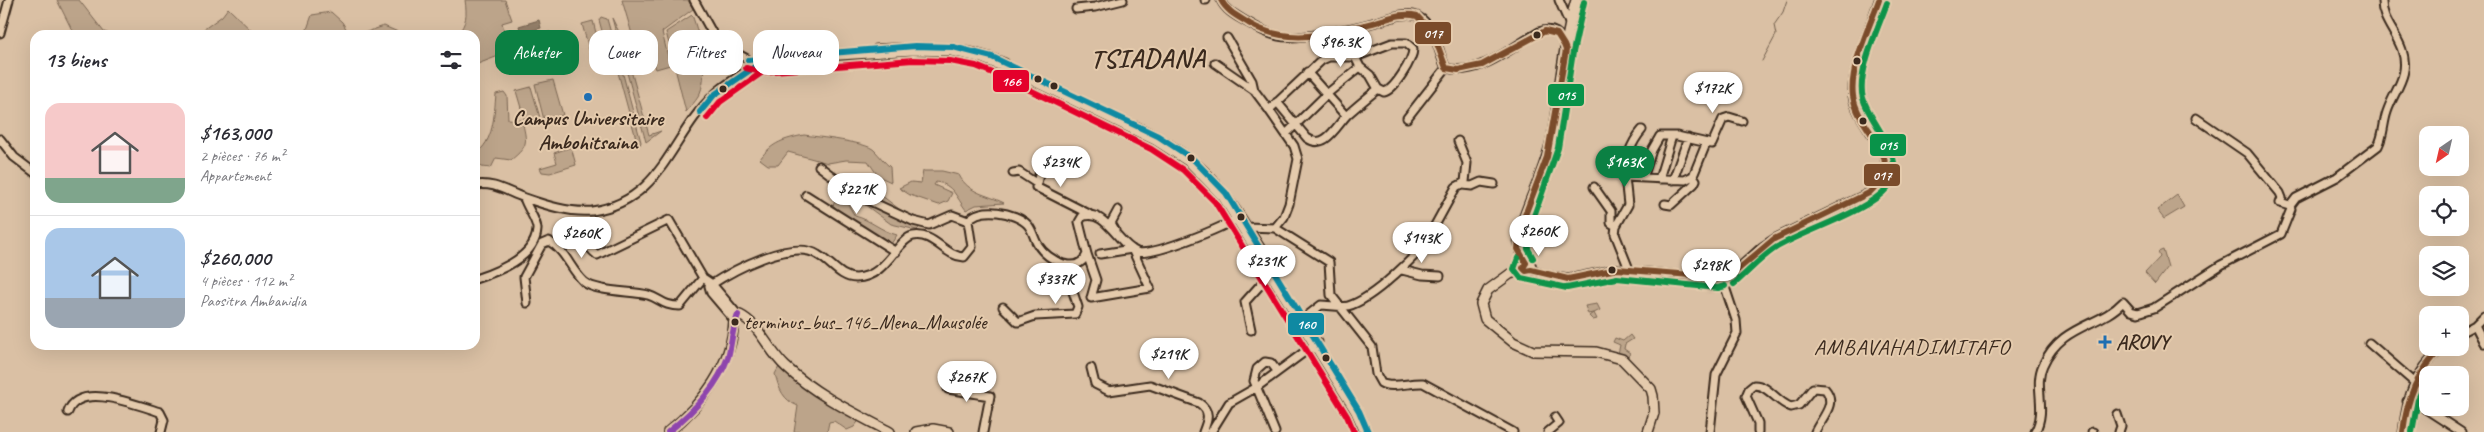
<!DOCTYPE html>
<html lang="fr">
<meta charset="utf-8">
<style>
:root{--surface:#fff;--page:#f7f7f7;--text:#2b2b33;--muted:#7c7c81;--line:#e1e1e2;--accent:#0b8043}
body{margin:0;font-family:Caveat,sans-serif;background:var(--page);color:var(--text);height:100vh;display:flex;flex-direction:column;font-size:19px;white-space:nowrap}
*{box-sizing:border-box;margin:0}
p{font-size:16px;color:var(--muted)}
.icon{flex:none;width:28px;height:28px;fill:none;stroke:currentColor;stroke-width:2;stroke-linecap:round;stroke-linejoin:round}
.map{position:relative;flex:1;overflow:hidden}
.panel{position:absolute;left:30px;top:30px;width:450px;height:320px;display:flex;flex-direction:column;background:var(--surface);border-radius:15px;box-shadow:0 5px 20px #0002}
.panel>*{flex:none}
.top-card{position:absolute;left:495px;top:30px;width:475px;height:45px;display:flex;gap:10px}
.needle{width:32px;rotate:214deg}
.controls{position:absolute;left:2419px;top:126px;display:grid;gap:10px}
.controls a{display:grid;place-items:center;width:50px;height:50px;border-radius:10px;background:var(--surface);box-shadow:0 5px 20px #0002;font-size:25px}
.price{position:absolute;translate:-50% -42px;padding:0 11px;border-radius:18px;background:#fff;color:#222;font-size:16px;line-height:32px;filter:drop-shadow(0 1px 2px #0008)}
.price::after{content:'';position:absolute;left:50%;top:30px;width:15px;height:11px;margin-left:-8px;background:inherit;clip-path:polygon(0 0,100% 0,50% 100%)}
.price.on{background:var(--accent);color:#fff}
ul{padding:0;list-style:none}
li{display:flex;align-items:center;gap:15px;height:125px;padding:0 15px}
li+li{border-top:1px solid var(--line)}
li span{display:grid;place-items:center;flex:none;width:140px;height:100px;border-radius:15px;color:#555}
li>.icon{margin-inline-start:auto}
span .icon{width:60px;height:60px;fill:#fffc;stroke-width:1}
li b{font-size:21px}
h2{display:flex;justify-content:space-between;align-items:center;height:60px;padding:0 15px;font-size:21px}
.tag{padding:0 18px;border-radius:15px;background:var(--surface);box-shadow:0 5px 20px #0002;font-size:18px;line-height:45px}
.tag.on{background:var(--accent);color:#fff}
.map>svg:first-child{display:block}
.green{fill:#bca48a;stroke:#7c6754}
.water{fill:#947f69;stroke:#705d4b}
.lines{fill:none;stroke-linecap:round;stroke-linejoin:round}
.stream{stroke:#705d4b;stroke-width:1}
.minor-casing{stroke:#3b2a1e;stroke-width:11}
.major-casing{stroke:#3b2a1e;stroke-width:12}
.minor{stroke:#e4caac;stroke-width:7}
.major{stroke:#e4caac;stroke-width:9}
.bus-1-casing{stroke:#e4caac;stroke-width:10}
.bus-2-casing{stroke:#e4caac;stroke-width:10}
.bus-3-casing{stroke:#e4caac;stroke-width:10}
.bus-4-casing{stroke:#e4caac;stroke-width:10}
.bus-5-casing{stroke:#e4caac;stroke-width:10}
.bus-1{stroke:#7a4b2a;stroke-width:6}
.bus-2{stroke:#099349;stroke-width:6}
.bus-3{stroke:#0f89a2;stroke-width:6}
.bus-4{stroke:#e4002b;stroke-width:6}
.bus-5{stroke:#8e44ad;stroke-width:6}
.bus-dot{fill:#3b2a1e;stroke:#e4caac;stroke-width:2}
.poi-dot{fill:#1f6fb2;stroke:#e4caac;stroke-width:2}
.labels{text-anchor:middle;stroke-width:4;stroke-linejoin:round;paint-order:stroke}
.bus-label{font-size:20px;fill:#3b2a1e;stroke:#e4caac;text-anchor:start}
.poi-label{font-size:21px;font-weight:bold;fill:#3b2a1e;stroke:#e4caac}
.neighbourhood-label{font-size:22px;letter-spacing:1px;fill:#3b2a1e;stroke:#e4caac}
.district-label{font-size:26px;font-weight:bold;letter-spacing:1px;fill:#3b2a1e;stroke:#e4caac}
.line-badge{stroke:#e4caac;stroke-width:2}
.badge-label{font-size:14px;text-anchor:middle;font-weight:bold;fill:#fff}
</style>
<div class="map">
<svg width="2484" height="432" viewBox="0 0 2484 432">
<rect width="100%" height="100%" fill="#dac0a4"/>
<filter id="ink" filterUnits="userSpaceOnUse"><feTurbulence type="fractalNoise" baseFrequency=".02" numOctaves="2"/><feDisplacementMap in="SourceGraphic" scale="10" xChannelSelector="R" yChannelSelector="G"/><feConvolveMatrix kernelMatrix="1 2 1 2 8 2 1 2 1" color-interpolation-filters="sRGB"/></filter>
<g filter="url(#ink)">
<path class="green" d="M57 0H79L104 32 113 35H77L71 28Z
M465 0H505L512 20 502 23 506 37 511 36 514 50 475 65V35H457C467 23 467 15 465 0Z
M622 0H688L693 9 662 32 670 65 656 69 645 38 634 41Z
M228 8 256 35H196L222 16Z
M331 12 342 22 350 35H305L312 15Z
M692 15C700 36 710 77 698 97 695 102 690 107 686 112L666 32Z
M601 17 607 19 616 51 614 54 608 53 599 20Z
M612 18 622 38 649 135 661 131 646 142Z
M593 21 601 53 591 56 582 24Z
M384 26 398 32 399 35H358Z
M550 32 559 65 532 73 529 61 533 59 535 65 546 61 545 52 550 50 545 33Z
M509 57 511 66 498 69 497 62Z
M616 61 620 63 641 142 640 145 634 146 632 144 637 142 616 65 611 66 612 62Z
M553 80 563 115 544 120 535 84Z
M531 87 541 121 526 125 516 91Z
M504 92 507 96 508 119 522 120C527 143 529 145 511 160L496 158 491 168 482 167 475 163V154C494 142 494 115 496 94Z
M804 135C818 137 866 142 874 150 880 156 884 162 890 167L891 182 878 176 868 161 846 160 828 163 788 152 778 165H768L760 159C772 142 785 139 804 135Z
M571 147 576 165 550 173 542 172 540 168 557 163 554 153Z
M923 171H942L959 175C969 194 987 194 1004 203L976 205 966 210C956 197 953 184 936 182L934 185 952 193 948 201 939 205 910 195 899 188 911 182 921 183Z
M860 182 877 192 921 226 917 230 891 224 857 199 848 204 855 216C871 220 881 231 897 235L891 244C868 235 850 223 833 205L837 199Z
M2177 195 2184 207 2164 219 2157 210Z
M2163 250 2168 267 2155 284 2145 273 2160 257 2158 252Z
M1597 304 1600 310 1594 313 1597 319 1593 320 1589 316 1593 313 1588 314 1585 306Z
M1630 335 1633 339 1625 344 1624 349 1630 353 1627 359 1618 354 1620 345 1613 342 1615 338 1623 341Z
M780 365 861 418 854 427 847 430 834 421 829 422 827 432H794L798 406C783 400 779 389 775 374Z"/>
<path class="water" d="M539 20 541 28 521 33 519 26Z"/>
<g class="lines">
<path class="stream" d="M1762 61 1776 35 1774 25 1783 12 1787 0"/>
<defs>
<path id="minor" d="M694 0 715 38 727 48 753 62 913 51 951 52 979 58 1009 70 1155 141 1189 163 1222 197 1355 412 1364 432
M1205 0H1206
M1221 0C1226 11 1237 16 1247 22 1257 28 1267 33 1278 36 1298 41 1355 28 1376 22 1388 19 1405 11 1417 16 1437 27 1437 50 1446 68 1478 77 1512 47 1539 32 1553 27 1561 33 1565 47
M1559 0 1570 25
M1076 9 1095 7 1123 0
M0 33 9 0
M1227 38 1252 81 1254 90
M876 49C921 46 963 44 1005 63
M1215 63 1254 90 1269 110
M1360 67 1370 75 1378 89
M1307 72 1346 116
M1277 102 1307 138C1325 151 1337 125 1347 115 1357 106 1368 97 1378 89L1384 92C1394 90 1413 60 1413 49L1406 43H1392L1355 57
M1407 118 1446 68
M2196 118 2247 153 2280 193 2282 198 2280 203 2290 206
M1136 126C1205 159 1222 186 1261 249
M1642 130C1631 143 1624 161 1625 177L1685 180 1693 176
M0 139 14 157 35 173
M1046 156 1041 167 1036 187 1089 214
M819 166 857 195 913 221 929 225 952 215 968 221
M1013 173 1019 172 1036 183
M1625 177 1628 205 1616 226 1615 234 1629 269
M1643 178 1652 150 1660 136H1677L1712 144 1723 119 1729 117 1742 121
M1659 179 1672 136
M1673 180 1688 138
M475 185C495 182 507 192 525 198 545 205 570 213 592 211 663 201 670 136 714 95 727 82 745 73 761 63
M1463 185 1472 186 1481 182 1494 184
M1594 187 1611 211V223L1616 226
M806 195 896 252
M1665 204 1671 205 1694 184 1696 180 1693 176 1706 144
M586 225C585 239 586 246 597 255L669 220 703 278 712 284 738 315
M1247 227 1275 228 1329 262 1331 295 1372 347 1376 374 1381 383C1391 389 1410 382 1423 383L1513 432
M1275 228 1284 217 1289 204 1298 159 1294 146 1269 110 1322 60 1329 57H1355L1360 67 1328 93 1286 134
M1115 230 1111 223 1118 210
M1087 254 1096 280 1091 298 1150 288 1132 249 1100 254
M1402 270 1422 275 1440 276
M1531 270 1545 275 1568 279 1617 269 1719 279 1723 276 1728 278
M1728 278 1762 247 1774 239 1869 193C1913 163 1858 131 1853 96 1850 73 1871 24 1879 0
M475 279C497 272 535 258 537 230 538 222 527 208 524 198
M527 303 524 277 542 244 549 241C566 251 570 269 584 282 596 292 632 291 648 295 661 299 663 306 680 306L703 278
M1003 307 1018 322 1035 316 1075 314 1078 307 1064 265
M1303 319 1321 305C1329 305 1341 308 1348 306 1374 299 1416 255 1434 235L1433 229 1456 187 1465 182 1467 163 1458 141
M734 320 711 293 709 286C733 270 792 238 818 255 831 262 840 278 856 278 887 277 897 239 913 236 934 232 944 256 964 257L972 247 968 221C979 205 1016 212 1028 225 1033 231 1034 239 1038 245 1048 261 1078 276 1087 254L1079 222 1082 217C1105 207 1118 245 1137 252 1152 257 1224 227 1239 217
M2475 325 2484 343
M1251 330 1245 302 1271 273
M2460 333 2475 325 2484 316
M2369 343 2414 382
M1091 368 1095 384 1109 391 1150 385 1199 403C1211 411 1208 420 1203 432
M948 389 990 396 983 432
M2407 401 2424 408 2461 432
M68 412C79 381 137 405 160 412L164 420 161 432
M2117 414 2121 426 2119 432
M1211 432 1229 403 1257 387 1318 342
M1275 432 1254 381 1257 369 1265 362 1271 363 1277 371
M1548 432 1559 423 1555 417
M1710 432 1716 375 1737 333 1736 320 1725 287
M1758 432V423L1746 396 1749 389 1754 385C1769 385 1777 403 1791 407L1799 405 1813 388 1825 389C1838 404 1821 418 1815 432
M2035 432C2048 409 2033 386 2043 365 2061 324 2100 327 2123 302L2131 311 2138 313 2154 308 2221 265 2281 234 2291 209 2290 206 2296 198 2337 177 2378 146C2384 135 2383 123 2387 112 2394 90 2411 75 2402 50 2396 32 2381 19 2382 0
M2092 432H2093
M2403 432C2407 396 2414 373 2442 348"/>
<path id="major" d="M1526 263 1531 266 1530 271 1524 270 1510 274 1488 290 1481 304 1485 319 1513 342 1533 351 1596 352 1622 359 1651 389 1653 396 1654 413 1648 432
M1526 263C1514 247 1519 230 1526 212 1535 187 1547 163 1552 136 1560 91 1563 44 1576 0
M668 432C703 404 732 366 734 320L740 315C760 325 769 352 786 367 816 395 854 413 890 432
M916 432 933 429 949 432"/>
</defs>
<use href="#minor" class="minor-casing"/>
<use href="#major" class="major-casing"/>
<use href="#minor" class="minor"/>
<use href="#major" class="major"/>
<defs>
<path id="bus-1" d="M1221 0C1227 12 1239 17 1250 24 1290 47 1334 33 1376 22 1390 18 1403 12 1417 16L1433 33 1446 68 1458 70 1482 65 1545 31 1557 34 1564 45 1566 50 1547 157 1522 223 1519 238 1518 249 1526 263
M1526 263 1523 268 1526 271 1531 270 1568 279 1617 269 1728 278
M1728 278 1774 239 1869 193C1910 155 1859 135 1853 96 1849 68 1870 26 1879 0
M2403 432C2407 398 2417 372 2442 348"/>
<path id="bus-2" d="M1518 258 1514 269 1521 278 1567 288 1617 278 1718 288 1725 286
M1533 258 1528 249V233L1558 148 1573 52 1584 2
M1734 284C1748 272 1761 257 1777 247 1806 230 1867 212 1887 188 1911 159 1870 125 1863 98 1856 74 1879 26 1887 3
M2412 432 2418 399 2428 378"/>
<path id="bus-3" d="M748 60 915 46 953 47 992 57 1158 136 1193 159 1226 193 1359 411 1368 432
M700 112 714 95 766 59"/>
<path id="bus-4" d="M746 68 761 72 913 60 950 61 976 66 1005 78 1151 149 1183 170 1215 202 1347 416 1354 432
M707 118 720 102 771 66"/>
<path id="bus-5" d="M668 432C693 412 717 388 728 357 732 343 732 328 738 315"/>
</defs>
<use href="#bus-1" class="bus-1-casing"/>
<use href="#bus-2" class="bus-2-casing"/>
<use href="#bus-3" class="bus-3-casing"/>
<use href="#bus-4" class="bus-4-casing"/>
<use href="#bus-5" class="bus-5-casing"/>
<use href="#bus-1" class="bus-1"/>
<use href="#bus-2" class="bus-2"/>
<use href="#bus-3" class="bus-3"/>
<use href="#bus-4" class="bus-4"/>
<use href="#bus-5" class="bus-5"/>
</g>
</g>
<g class="bus-dot">
<circle cx="1537" cy="35" r="4.5"/>
<circle cx="1857" cy="61" r="4.5"/>
<circle cx="1038" cy="79" r="4.5"/>
<circle cx="1054" cy="86" r="4.5"/>
<circle cx="723" cy="89" r="4.5"/>
<circle cx="1863" cy="121" r="4.5"/>
<circle cx="1191" cy="158" r="4.5"/>
<circle cx="1241" cy="217" r="4.5"/>
<circle cx="1612" cy="270" r="4.5"/>
<circle cx="735" cy="322" r="4.5"/>
<circle cx="1326" cy="358" r="4.5"/>
</g>
<g class="poi-dot">
<circle cx="588" cy="97" r="5"/>
<path d="M2102.5 334.5h5v5h5v5h-5v5h-5v-5h-5v-5h5z"/>
</g>
<g class="labels">
<g class="bus-label">
<text x="744" y="329">terminus_bus_146_Mena_Mausolée</text>
</g>
<g class="poi-label">
<text x="588" y="125">Campus Universitaire<tspan x="588" dy="24">Ambohitsaina</tspan></text>
<text x="2116" y="349" text-anchor="start">AROVY</text>
</g>
<g class="neighbourhood-label">
<text x="1912" y="354">AMBAVAHADIMITAFO</text>
</g>
<g class="district-label">
<text x="1148" y="67">TSIADANA</text>
</g>
</g>
<g class="line-badge">
<rect x="1414" y="21" width="38" height="24" rx="5" fill="#7a4b2a"/>
<rect x="992" y="69" width="38" height="24" rx="5" fill="#e4002b"/>
<rect x="1547" y="83" width="38" height="24" rx="5" fill="#099349"/>
<rect x="1869" y="133" width="38" height="24" rx="5" fill="#099349"/>
<rect x="1863" y="163" width="38" height="24" rx="5" fill="#7a4b2a"/>
<rect x="1287" y="312" width="38" height="24" rx="5" fill="#0f89a2"/>
</g>
<g class="badge-label">
<text x="1433" y="38">017</text>
<text x="1011" y="86">166</text>
<text x="1566" y="100">015</text>
<text x="1888" y="150">015</text>
<text x="1882" y="180">017</text>
<text x="1306" y="329">160</text>
</g>
</svg>
<div class="controls">
<a><svg class="needle" viewBox="-14 -14 28 28"><path d="M0-13l5 13h-10z" fill="#e53935"/><path d="M0 13l5-13h-10z" fill="#7c7c81"/></svg></a>
<a><svg class="icon" aria-label="locate" viewBox="0 0 24 24"><circle cx="12" cy="12" r="6"/><path d="M12 2v4M12 18v4M2 12h4M18 12h4"/></svg></a>
<a><svg class="icon" aria-label="layers" viewBox="0 0 24 24"><path d="M12 4l9 5-9 5-9-5zM3 14l9 5 9-5"/></svg></a>
<a>+</a>
<a>−</a>
</div>
<b class="price" style="left:1341px;top:68px">$96.3K</b>
<b class="price" style="left:1713px;top:114px">$172K</b>
<b class="price" style="left:1061px;top:188px">$234K</b>
<b class="price on" style="left:1625px;top:188px">$163K</b>
<b class="price" style="left:857px;top:215px">$221K</b>
<b class="price" style="left:1539px;top:257px">$260K</b>
<b class="price" style="left:582px;top:259px">$260K</b>
<b class="price" style="left:1422px;top:264px">$143K</b>
<b class="price" style="left:1266px;top:287px">$231K</b>
<b class="price" style="left:1711px;top:291px">$298K</b>
<b class="price" style="left:1056px;top:305px">$337K</b>
<b class="price" style="left:1169px;top:380px">$219K</b>
<b class="price" style="left:967px;top:403px">$267K</b>
<div class="top-card">
<a class="tag on">Acheter</a>
<a class="tag">Louer</a>
<a class="tag">Filtres</a>
<a class="tag">Nouveau</a>
</div>
<section class="panel">
<h2>13 biens<svg class="icon" aria-label="filters" viewBox="0 0 24 24"><path d="M4 7h16M4 17h16"/><circle cx="9" cy="7" r="2"/><circle cx="15" cy="17" r="2"/></svg></h2>
<ul>
<li><span style="background:linear-gradient(#f6c9c9 75%,#7fa58c 0)"><svg class="icon" aria-label="home" viewBox="0 0 24 24"><path d="M3 11l9-7 9 7M6 9v11h12V9"/></svg></span><div><b>$163,000</b><p>2 pièces · 76 m²</p><p>Appartement</p></div></li>
<li><span style="background:linear-gradient(#a9c7e8 70%,#9aa5b1 0)"><svg class="icon" aria-label="home" viewBox="0 0 24 24"><path d="M3 11l9-7 9 7M6 9v11h12V9"/></svg></span><div><b>$260,000</b><p>4 pièces · 112 m²</p><p>Paositra Ambanidia</p></div></li>
</ul>
</section>
</div>
